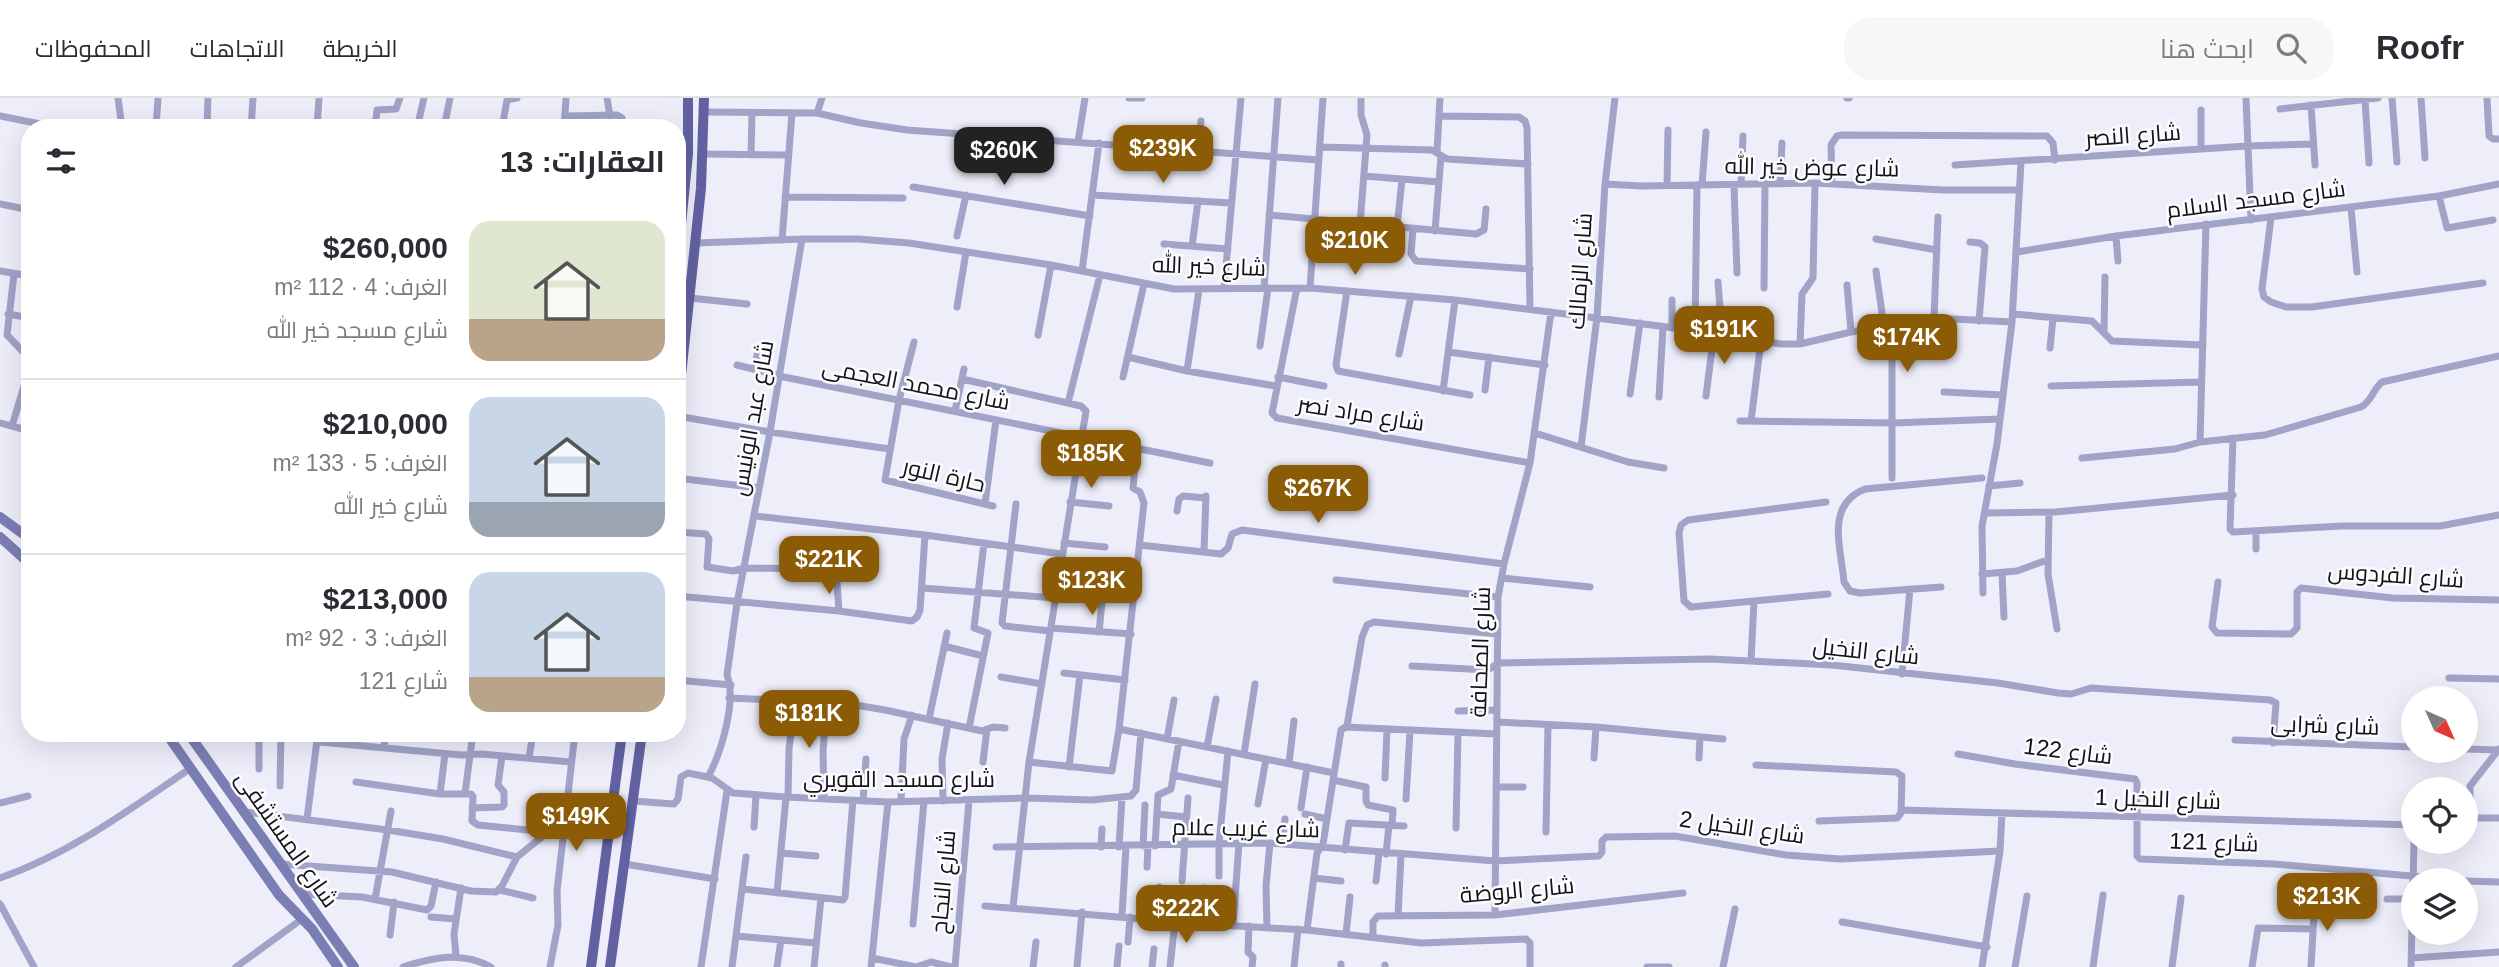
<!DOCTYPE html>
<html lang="ar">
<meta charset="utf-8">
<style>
:root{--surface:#fff;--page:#f7f7f7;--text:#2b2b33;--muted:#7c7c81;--line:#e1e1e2;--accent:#8c5b05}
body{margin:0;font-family:Arial,Cairo,sans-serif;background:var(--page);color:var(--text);direction:rtl;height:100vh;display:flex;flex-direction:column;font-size:26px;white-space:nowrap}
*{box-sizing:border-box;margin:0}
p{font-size:23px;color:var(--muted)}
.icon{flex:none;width:38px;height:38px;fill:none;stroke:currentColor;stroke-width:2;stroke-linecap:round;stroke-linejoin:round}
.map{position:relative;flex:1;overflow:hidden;direction:ltr}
.sheet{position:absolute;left:21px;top:21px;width:665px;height:623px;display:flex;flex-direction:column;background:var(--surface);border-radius:28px;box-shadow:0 7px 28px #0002;direction:rtl}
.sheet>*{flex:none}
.needle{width:46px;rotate:135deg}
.fabs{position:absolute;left:2401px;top:588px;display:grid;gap:14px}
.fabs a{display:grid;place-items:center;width:77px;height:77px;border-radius:50%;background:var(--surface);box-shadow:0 7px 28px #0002;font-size:35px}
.price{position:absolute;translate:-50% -60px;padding:0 16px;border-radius:14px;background:var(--accent);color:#fff;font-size:23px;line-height:46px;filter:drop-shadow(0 2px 4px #0008)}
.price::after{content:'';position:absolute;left:50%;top:42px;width:21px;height:16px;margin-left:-10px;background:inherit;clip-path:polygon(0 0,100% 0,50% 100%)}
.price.active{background:#222;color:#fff}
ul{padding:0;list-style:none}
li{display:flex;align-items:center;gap:21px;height:175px;padding:0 21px}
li+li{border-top:2px solid var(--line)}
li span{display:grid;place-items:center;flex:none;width:196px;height:140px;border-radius:21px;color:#555}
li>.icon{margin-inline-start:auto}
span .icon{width:84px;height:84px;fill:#fffc;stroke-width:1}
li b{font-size:30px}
h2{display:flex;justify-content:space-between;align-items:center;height:84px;padding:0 21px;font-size:30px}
header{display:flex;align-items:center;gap:42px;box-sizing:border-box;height:98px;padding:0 35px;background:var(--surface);border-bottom:2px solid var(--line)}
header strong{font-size:33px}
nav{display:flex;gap:38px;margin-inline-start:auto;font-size:24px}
.search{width:490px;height:63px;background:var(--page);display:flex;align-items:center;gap:18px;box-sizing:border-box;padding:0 24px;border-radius:28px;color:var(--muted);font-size:26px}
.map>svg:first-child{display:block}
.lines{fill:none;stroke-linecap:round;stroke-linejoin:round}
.street{stroke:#a1a3c7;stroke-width:7}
.secondary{stroke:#7b7eb2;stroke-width:10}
.primary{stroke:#6262a2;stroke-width:10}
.labels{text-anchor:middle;stroke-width:5;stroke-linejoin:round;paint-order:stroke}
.street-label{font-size:23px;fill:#131317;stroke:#fcfcff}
</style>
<header>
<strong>Roofr</strong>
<div class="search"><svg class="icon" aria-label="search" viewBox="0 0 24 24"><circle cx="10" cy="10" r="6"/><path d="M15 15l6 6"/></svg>ابحث هنا</div>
<nav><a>الخريطة</a><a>الاتجاهات</a><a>المحفوظات</a></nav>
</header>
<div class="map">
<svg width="2499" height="869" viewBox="0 0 2499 869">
<rect width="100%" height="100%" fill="#edeefa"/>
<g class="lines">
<path class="street" d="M118 0 122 30
M607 0 610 18
M1129 0H1142
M1847 0H1849
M2246 0 2251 122
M2392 0 2397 64
M2421 0 2425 60
M2487 0 2489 38 2493 41H2499
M2365 1 2369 65
M2311 7 2315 67
M2280 11 2378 0
M2201 12V51
M704 14 817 15 861 25 907 32 1319 62
M817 15 822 0
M0 18 60 30
M566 18 617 17 622 20 623 30
M1439 18 1519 19 1525 23 1527 30 1530 211
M156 30 158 0
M207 30 208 0
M251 30 253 0
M317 30 319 0
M375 30 377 12 396 11 400 0
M417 30 424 0
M444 30 450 0
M502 30 507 2 517 0
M564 30 566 0
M1078 44 1085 0
M1320 49 1432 52 1447 61 1528 66
M1198 53 1201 23
M1437 54 1440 0
M703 56 788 57
M751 57 752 15
M1033 67 1035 41
M1955 67 2247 48 2313 46
M1364 78 1439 84
M1832 85 1831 47 1837 38 1842 37 2047 38 2053 45 2055 62
M1605 86 1642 88 1815 85 1943 92H2018
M1741 86 1743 38
M1780 86 1782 45
M1667 87 1668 32
M1702 87 1706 34
M1734 87 1737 175
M913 89 1090 118
M1092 97 1231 105
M2439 98 2447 130 2493 122
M785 99 903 100
M0 106 30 112
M2351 110 2357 174
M1269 117 1476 136 1484 132 1486 111
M2271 120 2262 191 2264 199 2271 204 2286 209H2312L2483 185
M1360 126 1367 37 1361 17V0
M1397 130 1402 81
M1413 131 1411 156 1416 163 1530 171
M1435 133 1441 58
M957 138 966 97
M2116 138 2118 163
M1876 141 1937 152
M782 142 792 15
M1970 144 1980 145 1985 149 1979 223
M696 145 802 141H858L909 145 1051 167 1174 191 1310 190 1455 202 1714 235 1781 246H1800L1851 234 1934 220 2012 224
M1164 146 1228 151
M1192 148 1198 103
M2017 154 2116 138 2439 98 2499 86
M1377 159 1380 128
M0 173 30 178
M1082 173 1099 45
M1876 173 1884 229
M14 176 7 237 30 261
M1718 184 1722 236
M1847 187 1851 234
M1264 190 1278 0
M1297 190 1272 315 1277 320 1530 365
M1310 190 1323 0
M1764 190 1765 86
M1224 191 1241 0
M1347 193 1336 267 1338 273 1470 297
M690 200 747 206
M957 209 966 154
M8 216 30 220
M2013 216 2092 223 2112 243 2203 247
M1934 220 1938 119
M1672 230V202
M1695 233 1697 87
M2104 234 2105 179
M1038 237 1051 167
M914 244 899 302 885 382 993 408
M1800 246 1802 196 1813 180 1815 85
M1260 248 1268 190
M2050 250 2053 220
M1448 254 1545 267
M1399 256 1411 198
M1128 259 1187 273 1276 288
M737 267 784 279 1210 365
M754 271 758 253
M1187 273 1199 192
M1123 279 1144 186
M1278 279 1324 288
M962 281 1081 308 1086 313 1029 664 1013 809
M2051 288 2201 284
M1485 292 1489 259
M1443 293 1455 202
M1944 294 2002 297
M1630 296 1640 225
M1706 298 1714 235
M1659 299 1663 229
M1068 305 1100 177
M955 313 964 271
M677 318 770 334 890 351
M1740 323 1893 325 2000 321
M1751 323 1761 243
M0 325 30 333
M12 328 24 288
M1535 335 1628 364 1664 370
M2233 340 2230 431 2233 434 2342 428H2440L2499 417
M2200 344 2206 126
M1581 349 1597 219 1605 86 1615 0
M2082 360 2175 351 2200 344 2265 337 2361 309C2372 303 2373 291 2382 284L2499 258
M677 380 759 390
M1892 380V227
M1989 388 2020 385
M1070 404 1109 408
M1826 404 1688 422 1681 427 1679 435 1684 503 1691 509 1828 496
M985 406 996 322
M1016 406 1002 525 1005 528 1050 533
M1177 413 1179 401 1183 398 1206 400
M2049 414 2048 476 2057 531
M1985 415 2056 414 2233 397
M755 418 925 437 1062 456
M677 434 706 436 709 441 707 469 733 473 744 470 845 471
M2256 434V451
M1064 445 1105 449
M1140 447 1221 456 1228 450 1232 436 1242 432 1504 466
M1204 453 1206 398
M836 471 839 513
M2002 475 2004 519
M1982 476 2017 473 2047 462
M1502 480 1590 489
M1336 482 1498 499
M2218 484 2212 529 2217 535 2291 536 2297 530V494L2301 490 2393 500 2499 502
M1941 489 1860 495 1850 493 1844 484C1841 449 1825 407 1865 391L1982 380
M922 490 1055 500
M1983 495 1982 428 1997 346 2012 224 2021 64
M677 498 839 513 912 523 917 519 920 512 925 437
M1051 530 1131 536
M1099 534 1103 495
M944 548 983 558
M1751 563 1754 503
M1412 568 1488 572 1498 565 1710 561 1832 567 1998 585 2058 595 2071 596 2091 590 2270 602 2276 605 2273 645
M1064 575 1125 582
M1902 576 1910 491
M1001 579 1042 586
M2449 580 2499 581
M677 582 731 587
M729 600 843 605 885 612 982 633 993 629 1005 630
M1458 613 1497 612
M929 621 947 535
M1497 624 1596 629 1723 641
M1346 629 1497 636
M969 630 988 535 974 530 984 445
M1119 631 1334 675
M259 635V671
M316 635 317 642 320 644 461 657 481 656 571 664
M1167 641 1174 602
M2235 642 2413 649
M1207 649 1216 601
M384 650 385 635
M2466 651 2498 652
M1244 656 1255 586
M1958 656 2015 666 2135 681 2137 685V758L2140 761 2274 766 2457 782
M529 660 533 635
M1594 660 1596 629
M1699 660 1700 639
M983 664 987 631
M1029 664 1112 673 1119 631 1144 405 1140 394 1133 390 1137 349
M1289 665 1294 623
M1756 667 1896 674 1902 678 1901 715 1897 720 1819 723
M1069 669 1080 577
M1173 677 1223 687
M708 679C721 655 737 603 727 577L737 505 770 334 802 141
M1385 680 1387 632
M1333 682 1366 689V703L1368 707 1393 712 1392 727
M356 684 440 696H471L473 698 472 723 478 727 548 734 565 728
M280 688 281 635
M1496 689H1523
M465 695 473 635
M440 696 445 656
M788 699 789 651 795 603
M824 701 823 653 827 605
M1406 701 1410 633
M633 703 674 706 678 701 681 679 688 675 712 680 733 695 786 699 888 704 1026 700 1092 702 1131 698 1136 692 1141 635
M863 703 866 661
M943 703 942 661 948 625
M901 704 904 641 912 617
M0 705 28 698
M1258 706 1266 661
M472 710 502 709 504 707V694L498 687 502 658
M1301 710 1307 669
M1902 712 2413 727
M246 714 388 732 443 741 517 759
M1157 716 1186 719
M1305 716 1327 721
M566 718 612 720
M2468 720H2499
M2470 720V688L2499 651
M307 721 317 642
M754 729 756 697
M1456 730 1458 635
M1546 734 1548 627
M1282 746 1285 721
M1143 748 1145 707
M1155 748 1158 697 1171 691 1179 643
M996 749 1270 745 1495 763 1599 758 1602 754V743L1606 739 1675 738 1786 757 1840 761 2000 753
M1101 749 1102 731
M1119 749 1122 699
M1345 752 1349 725 1404 728
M781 755 816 758
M1386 756 1389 727
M281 766 392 774 471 793 496 794 502 788 517 759 548 734
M625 766 715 781
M1147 769 1148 748
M1219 778V746L1228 653
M0 780C70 756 130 711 191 670
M1314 780 1341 783
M1182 783 1188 700
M1376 783 1379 755
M2466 783 2499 784
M743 791 843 802 845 799 853 702
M500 792 533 800
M777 795 786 699
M301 796 362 799 427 812 431 808 436 784
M375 801 391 713
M2387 801H2412
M0 806 34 869
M985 808 1202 826 1307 832 1421 845 1526 841 1530 845V869
M1495 817 1498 499 1504 466 1530 365 1551 214
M1122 818 1126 749
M1398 818 1401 757
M431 819 455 821
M1157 821 1159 789
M1842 824 1987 849
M913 826 924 703
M1202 826 1205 790
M1233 828 1239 745
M1249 828 1248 854 1253 859 1252 869
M1267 830 1266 788 1270 745
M1307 832 1317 755 1323 746 1341 632 1347 628 1362 539 1367 527 1374 524 1498 536
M1346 836 1350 799
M390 837 394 804
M736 838 816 845
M1373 839V824L1378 818 1495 817 1683 795
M1128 844 1130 819
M456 858 454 836 461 790
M872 860 916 869 931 864 951 869
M2412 860 2499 854
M236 869 302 821
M403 869C434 859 462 853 491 869
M550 869 558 827 557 793 575 635
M701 869 727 693
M732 869 746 759
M777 869 781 842
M814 869 821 800
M871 869 888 704
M955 869 969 703
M1033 869 1036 844
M1077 869 1082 814
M1117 869 1119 848
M1152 869 1154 851
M1170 869 1175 823
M1294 869 1298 831
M1341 869V866
M1385 869V867
M1647 869H1669
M1723 869 1735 811
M1982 869 2000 753 2002 715
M2015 869 2027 798
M2093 869 2103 797
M2172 869 2181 800
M2252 869 2258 830 2313 831
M2311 869 2315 799
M2411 869 2414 744"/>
<path class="secondary" d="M0 419 30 441
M0 439 30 466
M166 635 279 797 312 831 338 869
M188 635 354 869"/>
<path class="primary" d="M677 167 688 56V0
M677 315 701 90 704 0
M591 869 622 635
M610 869 642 635"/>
</g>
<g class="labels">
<g class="street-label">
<text transform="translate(2133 37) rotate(-4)" y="8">شارع النصر</text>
<text transform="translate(1812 69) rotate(1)" y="8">شارع عوض خير الله</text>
<text transform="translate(2256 101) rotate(-7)" y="8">شارع مسجد السلام</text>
<text transform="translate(1209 168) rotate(2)" y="8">شارع خير الله</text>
<text transform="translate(1580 173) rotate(-86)" y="8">شارع الزمالك</text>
<text transform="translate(916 286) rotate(11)" y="8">شارع محمد العجمى</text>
<text transform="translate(1361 315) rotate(9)" y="8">شارع مراد نصر</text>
<text transform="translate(752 320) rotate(-80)" y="8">شارع عبد الونيس</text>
<text transform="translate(944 377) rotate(13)" y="8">حارة النور</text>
<text transform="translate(2396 477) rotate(4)" y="8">شارع الفردوس</text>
<text transform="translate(1866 553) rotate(6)" y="8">شارع النخيل</text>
<text transform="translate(1480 554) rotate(-88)" y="8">شارع الصحافة</text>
<text transform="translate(2325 627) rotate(2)" y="8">شارع شرابى</text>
<text transform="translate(2068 653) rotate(7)" y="8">شارع 122</text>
<text x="899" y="689">شارع مسجد القويري</text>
<text transform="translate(2158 701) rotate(2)" y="8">شارع النخيل 1</text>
<text transform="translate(1742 729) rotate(8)" y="8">شارع النخيل 2</text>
<text transform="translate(1246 730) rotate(1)" y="8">شارع غريب علام</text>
<text transform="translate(287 741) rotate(55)" y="8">شارع المستشفى</text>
<text transform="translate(2214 744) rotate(2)" y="8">شارع 121</text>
<text transform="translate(943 784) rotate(-85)" y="8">شارع النجاح</text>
<text transform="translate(1517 792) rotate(-5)" y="8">شارع الروضة</text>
</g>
</g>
</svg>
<div class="fabs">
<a><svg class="needle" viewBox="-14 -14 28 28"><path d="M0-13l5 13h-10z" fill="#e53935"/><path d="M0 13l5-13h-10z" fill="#7c7c81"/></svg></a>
<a><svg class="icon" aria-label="locate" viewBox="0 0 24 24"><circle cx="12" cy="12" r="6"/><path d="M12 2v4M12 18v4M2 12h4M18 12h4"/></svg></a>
<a><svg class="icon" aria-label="layers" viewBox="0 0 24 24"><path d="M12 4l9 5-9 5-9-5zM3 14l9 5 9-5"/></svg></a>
</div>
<b class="price" style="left:1163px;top:87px">$239K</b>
<b class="price active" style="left:1004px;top:89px">$260K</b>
<b class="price" style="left:1355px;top:179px">$210K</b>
<b class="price" style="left:1724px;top:268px">$191K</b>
<b class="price" style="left:1907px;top:276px">$174K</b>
<b class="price" style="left:1091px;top:392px">$185K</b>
<b class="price" style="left:1318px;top:427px">$267K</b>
<b class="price" style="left:829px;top:498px">$221K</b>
<b class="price" style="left:1092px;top:519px">$123K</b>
<b class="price" style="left:809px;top:652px">$181K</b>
<b class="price" style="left:576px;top:755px">$149K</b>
<b class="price" style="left:2327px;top:835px">$213K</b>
<b class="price" style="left:1186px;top:847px">$222K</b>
<section class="sheet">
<h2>العقارات: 13<svg class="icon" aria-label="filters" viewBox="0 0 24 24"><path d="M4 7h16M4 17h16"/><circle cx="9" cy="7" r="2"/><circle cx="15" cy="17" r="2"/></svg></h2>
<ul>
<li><span style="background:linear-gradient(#dfe7d0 70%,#b9a48a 0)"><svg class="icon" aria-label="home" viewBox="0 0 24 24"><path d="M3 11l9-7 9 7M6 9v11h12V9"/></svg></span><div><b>$260,000</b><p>الغرف: 4 · 112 m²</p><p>شارع مسجد خير الله</p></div></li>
<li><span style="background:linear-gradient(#c9d6e8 75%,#9aa5b1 0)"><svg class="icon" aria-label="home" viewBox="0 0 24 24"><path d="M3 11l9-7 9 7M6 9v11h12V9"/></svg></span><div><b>$210,000</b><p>الغرف: 5 · 133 m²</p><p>شارع خير الله</p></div></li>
<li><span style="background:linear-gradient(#c9d6e8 75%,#b9a48a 0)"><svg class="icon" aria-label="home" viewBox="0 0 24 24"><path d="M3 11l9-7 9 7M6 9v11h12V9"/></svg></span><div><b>$213,000</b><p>الغرف: 3 · 92 m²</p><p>شارع 121</p></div></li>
</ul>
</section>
</div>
